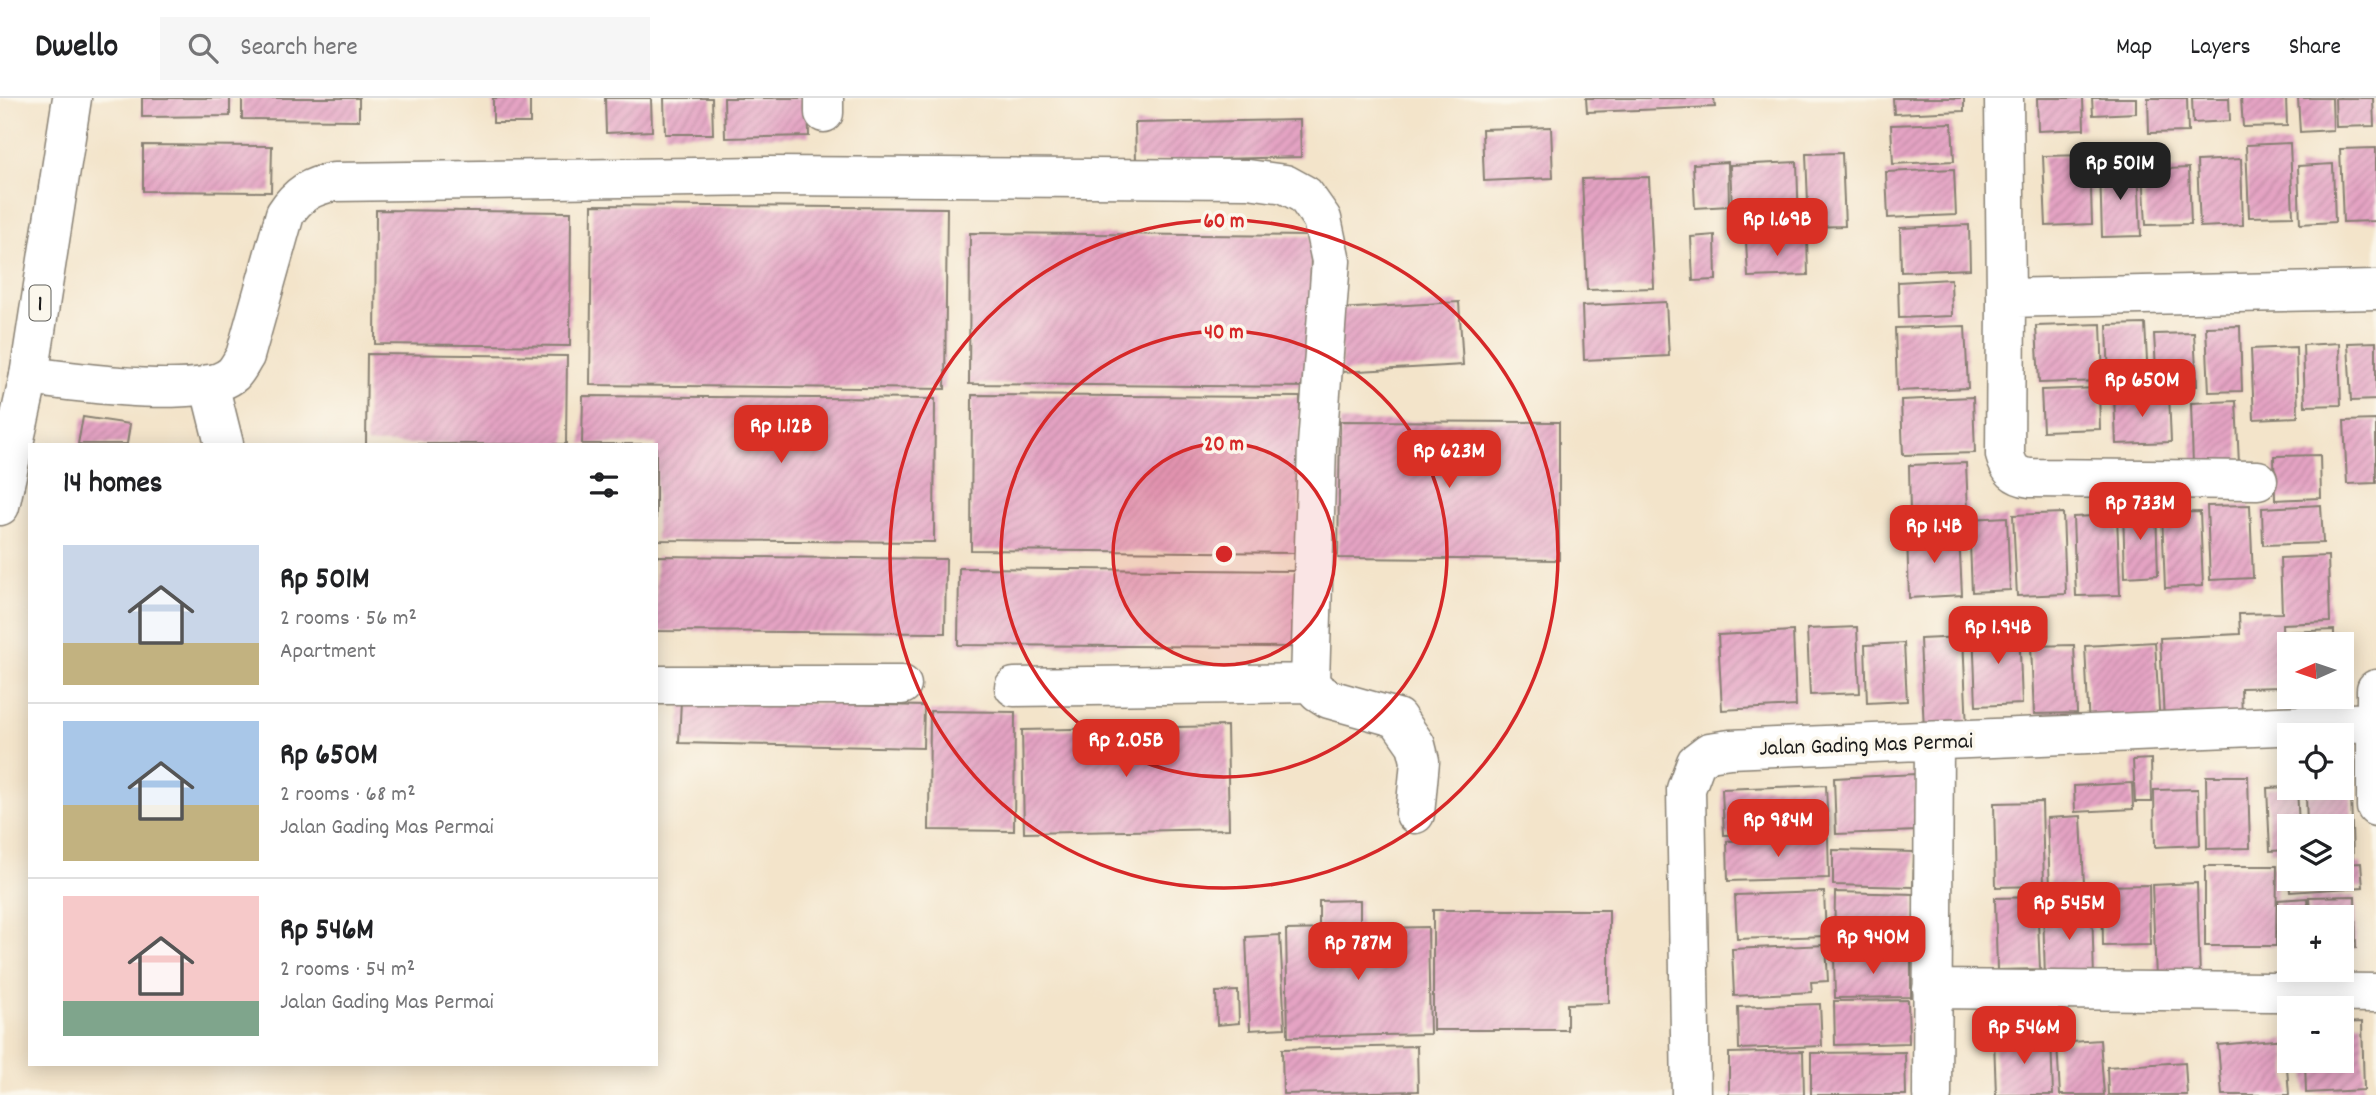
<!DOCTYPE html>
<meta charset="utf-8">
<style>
:root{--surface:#fff;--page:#f6f6f6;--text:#202124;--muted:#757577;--line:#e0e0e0;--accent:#d93025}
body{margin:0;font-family:Dekko,sans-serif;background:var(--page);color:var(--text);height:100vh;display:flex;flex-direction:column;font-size:26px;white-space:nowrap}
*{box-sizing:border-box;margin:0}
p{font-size:23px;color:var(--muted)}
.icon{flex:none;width:38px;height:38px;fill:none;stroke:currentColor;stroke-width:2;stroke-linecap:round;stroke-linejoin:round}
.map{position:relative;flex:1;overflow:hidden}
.side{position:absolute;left:28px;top:345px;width:630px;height:623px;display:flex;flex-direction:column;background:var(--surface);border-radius:0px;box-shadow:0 4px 18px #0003}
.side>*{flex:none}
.needle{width:46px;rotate:267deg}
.buttons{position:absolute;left:2277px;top:534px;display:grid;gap:14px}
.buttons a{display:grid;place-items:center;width:77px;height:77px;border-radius:0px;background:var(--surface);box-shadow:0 4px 18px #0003;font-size:35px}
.price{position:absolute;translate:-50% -60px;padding:0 16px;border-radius:14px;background:var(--accent);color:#fff;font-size:23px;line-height:46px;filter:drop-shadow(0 2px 4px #0008)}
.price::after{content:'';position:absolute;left:50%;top:42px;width:21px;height:16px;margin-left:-10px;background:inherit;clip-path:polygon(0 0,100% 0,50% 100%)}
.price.active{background:#222;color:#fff}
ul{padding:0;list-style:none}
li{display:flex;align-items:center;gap:21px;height:175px;padding:0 35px}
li+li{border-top:2px solid var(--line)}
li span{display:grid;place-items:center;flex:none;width:196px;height:140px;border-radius:0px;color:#555}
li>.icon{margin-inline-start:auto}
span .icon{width:84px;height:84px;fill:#fffc;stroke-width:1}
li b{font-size:30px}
h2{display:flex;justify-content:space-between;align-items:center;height:84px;padding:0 35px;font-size:30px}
header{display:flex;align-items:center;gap:42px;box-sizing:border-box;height:98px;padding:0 35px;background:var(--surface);border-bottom:2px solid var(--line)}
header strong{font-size:33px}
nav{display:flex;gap:38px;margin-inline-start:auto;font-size:24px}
.search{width:490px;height:63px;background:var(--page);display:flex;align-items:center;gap:18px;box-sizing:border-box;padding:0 24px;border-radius:0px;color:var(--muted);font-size:26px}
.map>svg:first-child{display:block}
.building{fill:url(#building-hatch)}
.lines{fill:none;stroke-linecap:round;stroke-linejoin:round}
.minor-casing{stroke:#888073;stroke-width:41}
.highway-casing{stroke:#888073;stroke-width:41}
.minor{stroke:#fff;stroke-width:38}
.highway{stroke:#fff;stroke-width:38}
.ring{fill:none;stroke:#d62828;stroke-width:3.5}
.labels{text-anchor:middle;stroke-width:7;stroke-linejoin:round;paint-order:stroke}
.shield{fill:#fbf7ec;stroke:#5f5e5a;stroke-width:2}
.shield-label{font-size:21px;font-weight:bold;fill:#1c1c1c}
.street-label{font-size:23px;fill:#1c1c1c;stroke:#fbf7ec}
.centre{fill:#d62828;stroke:#fbf7ec;stroke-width:3.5}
.ring-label{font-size:21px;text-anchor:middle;font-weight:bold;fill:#d62828;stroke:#fbf7ec;stroke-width:7;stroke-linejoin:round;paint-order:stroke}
</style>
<header>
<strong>Dwello</strong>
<div class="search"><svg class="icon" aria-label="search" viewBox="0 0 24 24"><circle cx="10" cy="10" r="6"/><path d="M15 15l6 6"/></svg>Search here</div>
<nav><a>Map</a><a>Layers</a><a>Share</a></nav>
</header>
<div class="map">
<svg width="2376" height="997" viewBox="0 0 2376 997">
<defs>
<pattern id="building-hatch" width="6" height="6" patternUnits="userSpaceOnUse" patternTransform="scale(1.75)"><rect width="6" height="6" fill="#e4a3c3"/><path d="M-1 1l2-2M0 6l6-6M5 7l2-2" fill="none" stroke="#c38ca7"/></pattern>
</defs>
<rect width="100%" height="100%" fill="#fbf7ec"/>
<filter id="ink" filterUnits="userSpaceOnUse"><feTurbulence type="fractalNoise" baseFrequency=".0143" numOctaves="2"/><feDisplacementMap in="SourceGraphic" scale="14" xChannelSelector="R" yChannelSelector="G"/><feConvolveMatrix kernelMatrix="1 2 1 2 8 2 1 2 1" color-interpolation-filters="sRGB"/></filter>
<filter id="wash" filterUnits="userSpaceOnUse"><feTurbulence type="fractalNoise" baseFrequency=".00686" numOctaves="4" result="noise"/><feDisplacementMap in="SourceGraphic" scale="28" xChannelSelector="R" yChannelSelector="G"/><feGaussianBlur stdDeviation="1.57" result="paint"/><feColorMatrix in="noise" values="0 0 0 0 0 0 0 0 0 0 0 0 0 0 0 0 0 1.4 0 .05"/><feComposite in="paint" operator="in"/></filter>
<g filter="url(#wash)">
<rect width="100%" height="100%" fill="#f3e4ca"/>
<g id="blocks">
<path class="building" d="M142 0H230V18L142 19Z
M242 0H359V22L242 21Z
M493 0H530V25H493Z
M605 0H651L652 33 606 35Z
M664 0H712L713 36H665Z
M724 0H808L809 38 725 40Z
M1586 0H1714L1715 9 1587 14Z
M1893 0H1964V13L1894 16Z
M2037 0H2083L2084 31 2038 33Z
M2092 0H2136V15L2093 17Z
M2148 0H2187L2188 34 2149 35Z
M2192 0H2229L2230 23 2193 25Z
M2241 0H2286L2287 28 2243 29Z
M2298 0H2332L2333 32 2300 34Z
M2335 0H2373L2374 28 2336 29Z
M1300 22 1301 59 1136 63 1135 25Z
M1952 25 1954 63 1893 66 1891 27Z
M1551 29 1553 80 1484 83 1482 31Z
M2290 45 2293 118 2249 119 2246 47Z
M143 47 272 48 271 94 143 93Z
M2376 50V123L2343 124 2340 51Z
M1842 55 1845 128 1809 129 1806 56Z
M2090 57 2092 126 2046 128 2043 58Z
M2241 61 2243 127 2200 129 2197 63Z
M1728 64 1729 108 1695 110 1693 66Z
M1797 64 1799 127 1733 130 1730 67Z
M2333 66 2335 124 2300 126 2298 68Z
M2138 69 2141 138 2102 139 2100 71Z
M2189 70 2191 126 2146 127 2143 72Z
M1954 71 1956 117 1888 120 1886 74Z
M1649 79 1654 190 1587 192 1582 81Z
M592 107 947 110 945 291 590 287Z
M376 112 571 114 570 248 375 246Z
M1969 127 1970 171 1901 174 1900 130Z
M970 135 1311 138 1310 289 969 286Z
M1715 137 1716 182 1693 183 1691 139Z
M1807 140 1808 177 1748 179 1746 143Z
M1951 181 1952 218 1899 220 1898 184Z
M1459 204 1463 267 1342 274 1338 211Z
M1666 204 1669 258 1584 262 1582 208Z
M2101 226 2103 283 2039 285 2036 228Z
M2145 226 2148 281 2109 283 2107 227Z
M1965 228 1968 290 1897 293 1895 230Z
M2240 228 2242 293 2209 294 2206 229Z
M2194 235 2197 288 2157 290 2154 236Z
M2376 244V302L2351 303 2348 245Z
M2339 245 2341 307 2305 308 2303 247Z
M2296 249 2298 319 2254 321 2251 251Z
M367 256 567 258 566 346H366Z
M2099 290 2100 331 2043 333 2041 292Z
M2169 296 2171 344 2116 346 2114 297Z
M972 297 1300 299 1299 455 971 452Z
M583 298 935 301 934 444 656 442V346H582Z
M1973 299 1975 355 1903 357 1901 302Z
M2236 303 2239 366 2193 368 2191 305Z
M83 319 130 326 127 346H78Z
M2376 322V385L2347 386 2344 323Z
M1340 323 1559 324V462L1338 460Z
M2320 357 2321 400 2275 402 2274 358Z
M1966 365 1968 413 1910 416 1909 367Z
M2250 407 2253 480 2210 482 2207 408Z
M2321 407 2323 445 2263 447 2262 410Z
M2156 409 2158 477 2125 479 2123 410Z
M2200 414 2203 488 2165 490 2162 415Z
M2063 415 2066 496 2017 498 2013 417Z
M2117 417 2120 497 2076 498 2073 419Z
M2007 419 2010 492 1972 494 1969 421Z
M1959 435 1962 497 1909 500 1907 437Z
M656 458 946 461 945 535 656 533Z
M2328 458 2330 524 2282 526 2284 589 2241 590 2242 620 2164 623 2160 540 2240 536 2239 516 2282 515 2280 460Z
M959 470 1301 473V549L958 547Z
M2019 528 2022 606 1976 608 1973 530Z
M1857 529 1860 595 1810 597 1807 531Z
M2334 532V546H2289V557H2287L2286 534Z
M1793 533 1796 608 1722 612 1718 537Z
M1963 539 1967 631 1924 633 1920 541Z
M2155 544 2160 628 2089 632 2085 548Z
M1904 545 1907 603 1867 605 1865 547Z
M2074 547 2077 615 2034 616 2031 548Z
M681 602 924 608 923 650 679 645Z
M930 613 1015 614 1014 733 929 732Z
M1227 628 1229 731 1024 735 1022 632Z
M2151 661 2152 704H2135L2133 662Z
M1916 676 1918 733 1836 736 1834 680Z
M2206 678H2248L2250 750 2207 751Z
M2132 685 2133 711 2075 714 2074 688Z
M1826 687 1828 734 1724 737 1722 691Z
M2289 689 2297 690 2299 728H2289V752L2270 753 2267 690Z
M2198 691 2200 747 2155 749 2154 692Z
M2351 696 2353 762H2342V728H2307L2306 697Z
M2042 704 2044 788 1996 789 1994 705Z
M2081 718 2084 787 2050 789 2047 720Z
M1828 739 1829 780 1728 783 1727 743Z
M1833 752 1914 754 1913 789 1833 787Z
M2361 765 2363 789 2290 794 2289 780H2342V766Z
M2205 768H2277L2276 848H2205Z
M2197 785 2200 879 2156 880 2152 787Z
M2149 787 2150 847 2103 848 2102 788Z
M1824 794 1826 838 1737 841 1735 797Z
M1835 794 1915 796 1914 854 1834 852Z
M2355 798 2356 850 2342 851V819H2310L2309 799Z
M2037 799 2040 871 1997 872 1995 800Z
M2307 800 2308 819H2289V852L2282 853 2278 802Z
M1360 802V829L1319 830V803Z
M2092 806 2094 881 2045 882 2043 808Z
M1433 812H1609V905L1567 906V932H1433Z
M1428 829 1430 936 1288 939 1286 832Z
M1280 837 1285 930 1250 932 1246 839Z
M1826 847 1828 883 1811 884 1812 894 1734 898 1732 851Z
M1911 857V899L1835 900 1834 858Z
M1238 893 1239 925 1217 927 1216 894Z
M1908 902 1909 945 1835 947 1834 903Z
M1820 906 1822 948 1739 951 1738 909Z
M2362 924 2364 992 2306 995 2305 962H2342V925Z
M2051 939 2053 997H1996L1994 941Z
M2285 941 2289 997H2222L2218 947Z
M2100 942 2104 997H2060L2057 945Z
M1417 948 1418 993 1283 996 1282 951Z
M1803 953 1804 997H1729V955Z
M1905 954 1906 997H1811V955Z
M2185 964 2187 997H2108L2107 969Z"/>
</g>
</g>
<g filter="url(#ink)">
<use href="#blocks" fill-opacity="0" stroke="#888073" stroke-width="2"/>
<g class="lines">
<defs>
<path id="minor" d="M824 0V15
M2004 0 2006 200 2005 357C2009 372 2015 378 2030 380L2258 382
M2006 200 2376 192
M29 278C69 283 203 303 233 276 238 271 241 264 245 258L285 116C298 96 311 88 334 84L766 78 1248 81 1285 86 1305 97 1322 121 1331 163 1317 347 1310 585 1318 594 1329 601 1397 620 1416 647 1420 663 1415 716
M209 286 224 346
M656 587H902
M1014 589 1310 585
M2376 591V709
M1932 891 2376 895
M1691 997 1686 691 1696 664 1709 654 1730 651 2374 624
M1932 997 1934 644"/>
<path id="highway" d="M0 408 29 278 72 0"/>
</defs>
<use href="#minor" class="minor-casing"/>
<use href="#highway" class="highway-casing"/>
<use href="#minor" class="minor"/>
<use href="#highway" class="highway"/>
</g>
</g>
<circle cx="1224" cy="456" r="111" fill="#d62828" fill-opacity=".12"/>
<g class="ring">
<circle cx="1224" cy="456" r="111"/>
<circle cx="1224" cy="456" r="223"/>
<circle cx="1224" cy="456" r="334"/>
</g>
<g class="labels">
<rect class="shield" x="29.5" y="187.5" width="21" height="35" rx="5"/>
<g class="shield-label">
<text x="40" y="212">1</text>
</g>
<g class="street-label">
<text transform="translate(1866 645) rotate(-2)" y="8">Jalan Gading Mas Permai</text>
</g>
</g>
<circle cx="1224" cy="456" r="10" class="centre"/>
<g class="ring-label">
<text x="1224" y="129">60 m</text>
<text x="1224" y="240">40 m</text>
<text x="1224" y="352">20 m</text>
</g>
</svg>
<div class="buttons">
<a><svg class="needle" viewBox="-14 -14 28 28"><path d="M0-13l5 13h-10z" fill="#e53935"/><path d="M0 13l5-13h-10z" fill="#757577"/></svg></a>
<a><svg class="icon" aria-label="locate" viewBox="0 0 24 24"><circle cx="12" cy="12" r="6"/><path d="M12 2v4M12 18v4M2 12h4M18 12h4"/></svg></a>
<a><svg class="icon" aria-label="layers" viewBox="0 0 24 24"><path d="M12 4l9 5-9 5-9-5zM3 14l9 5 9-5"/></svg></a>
<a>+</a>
<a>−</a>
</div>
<b class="price active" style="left:2120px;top:104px">Rp 501M</b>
<b class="price" style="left:1777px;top:160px">Rp 1.69B</b>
<b class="price" style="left:2142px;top:321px">Rp 650M</b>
<b class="price" style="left:781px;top:367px">Rp 1.12B</b>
<b class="price" style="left:1449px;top:392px">Rp 623M</b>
<b class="price" style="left:2140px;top:444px">Rp 733M</b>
<b class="price" style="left:1934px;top:467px">Rp 1.4B</b>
<b class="price" style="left:1998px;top:568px">Rp 1.94B</b>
<b class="price" style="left:1126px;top:681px">Rp 2.05B</b>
<b class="price" style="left:1778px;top:761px">Rp 984M</b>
<b class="price" style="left:2069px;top:844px">Rp 545M</b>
<b class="price" style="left:1873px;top:878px">Rp 940M</b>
<b class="price" style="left:1358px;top:884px">Rp 787M</b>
<b class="price" style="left:2024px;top:968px">Rp 546M</b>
<section class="side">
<h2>14 homes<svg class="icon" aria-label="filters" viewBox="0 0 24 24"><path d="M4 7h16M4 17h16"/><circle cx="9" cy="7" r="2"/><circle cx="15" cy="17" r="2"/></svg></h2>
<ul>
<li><span style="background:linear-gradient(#c9d6e8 70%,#c2b280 0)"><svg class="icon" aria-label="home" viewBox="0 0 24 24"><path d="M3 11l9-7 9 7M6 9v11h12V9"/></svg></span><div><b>Rp 501M</b><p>2 rooms · 56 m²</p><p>Apartment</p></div></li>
<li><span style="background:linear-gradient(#a9c7e8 60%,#c2b280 0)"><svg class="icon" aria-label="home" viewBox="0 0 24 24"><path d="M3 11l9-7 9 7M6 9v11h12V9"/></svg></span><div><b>Rp 650M</b><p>2 rooms · 68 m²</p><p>Jalan Gading Mas Permai</p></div></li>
<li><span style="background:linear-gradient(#f6c9c9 75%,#7fa58c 0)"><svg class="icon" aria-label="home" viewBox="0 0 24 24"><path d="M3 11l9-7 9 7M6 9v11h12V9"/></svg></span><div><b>Rp 546M</b><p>2 rooms · 54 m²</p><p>Jalan Gading Mas Permai</p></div></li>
</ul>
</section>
</div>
